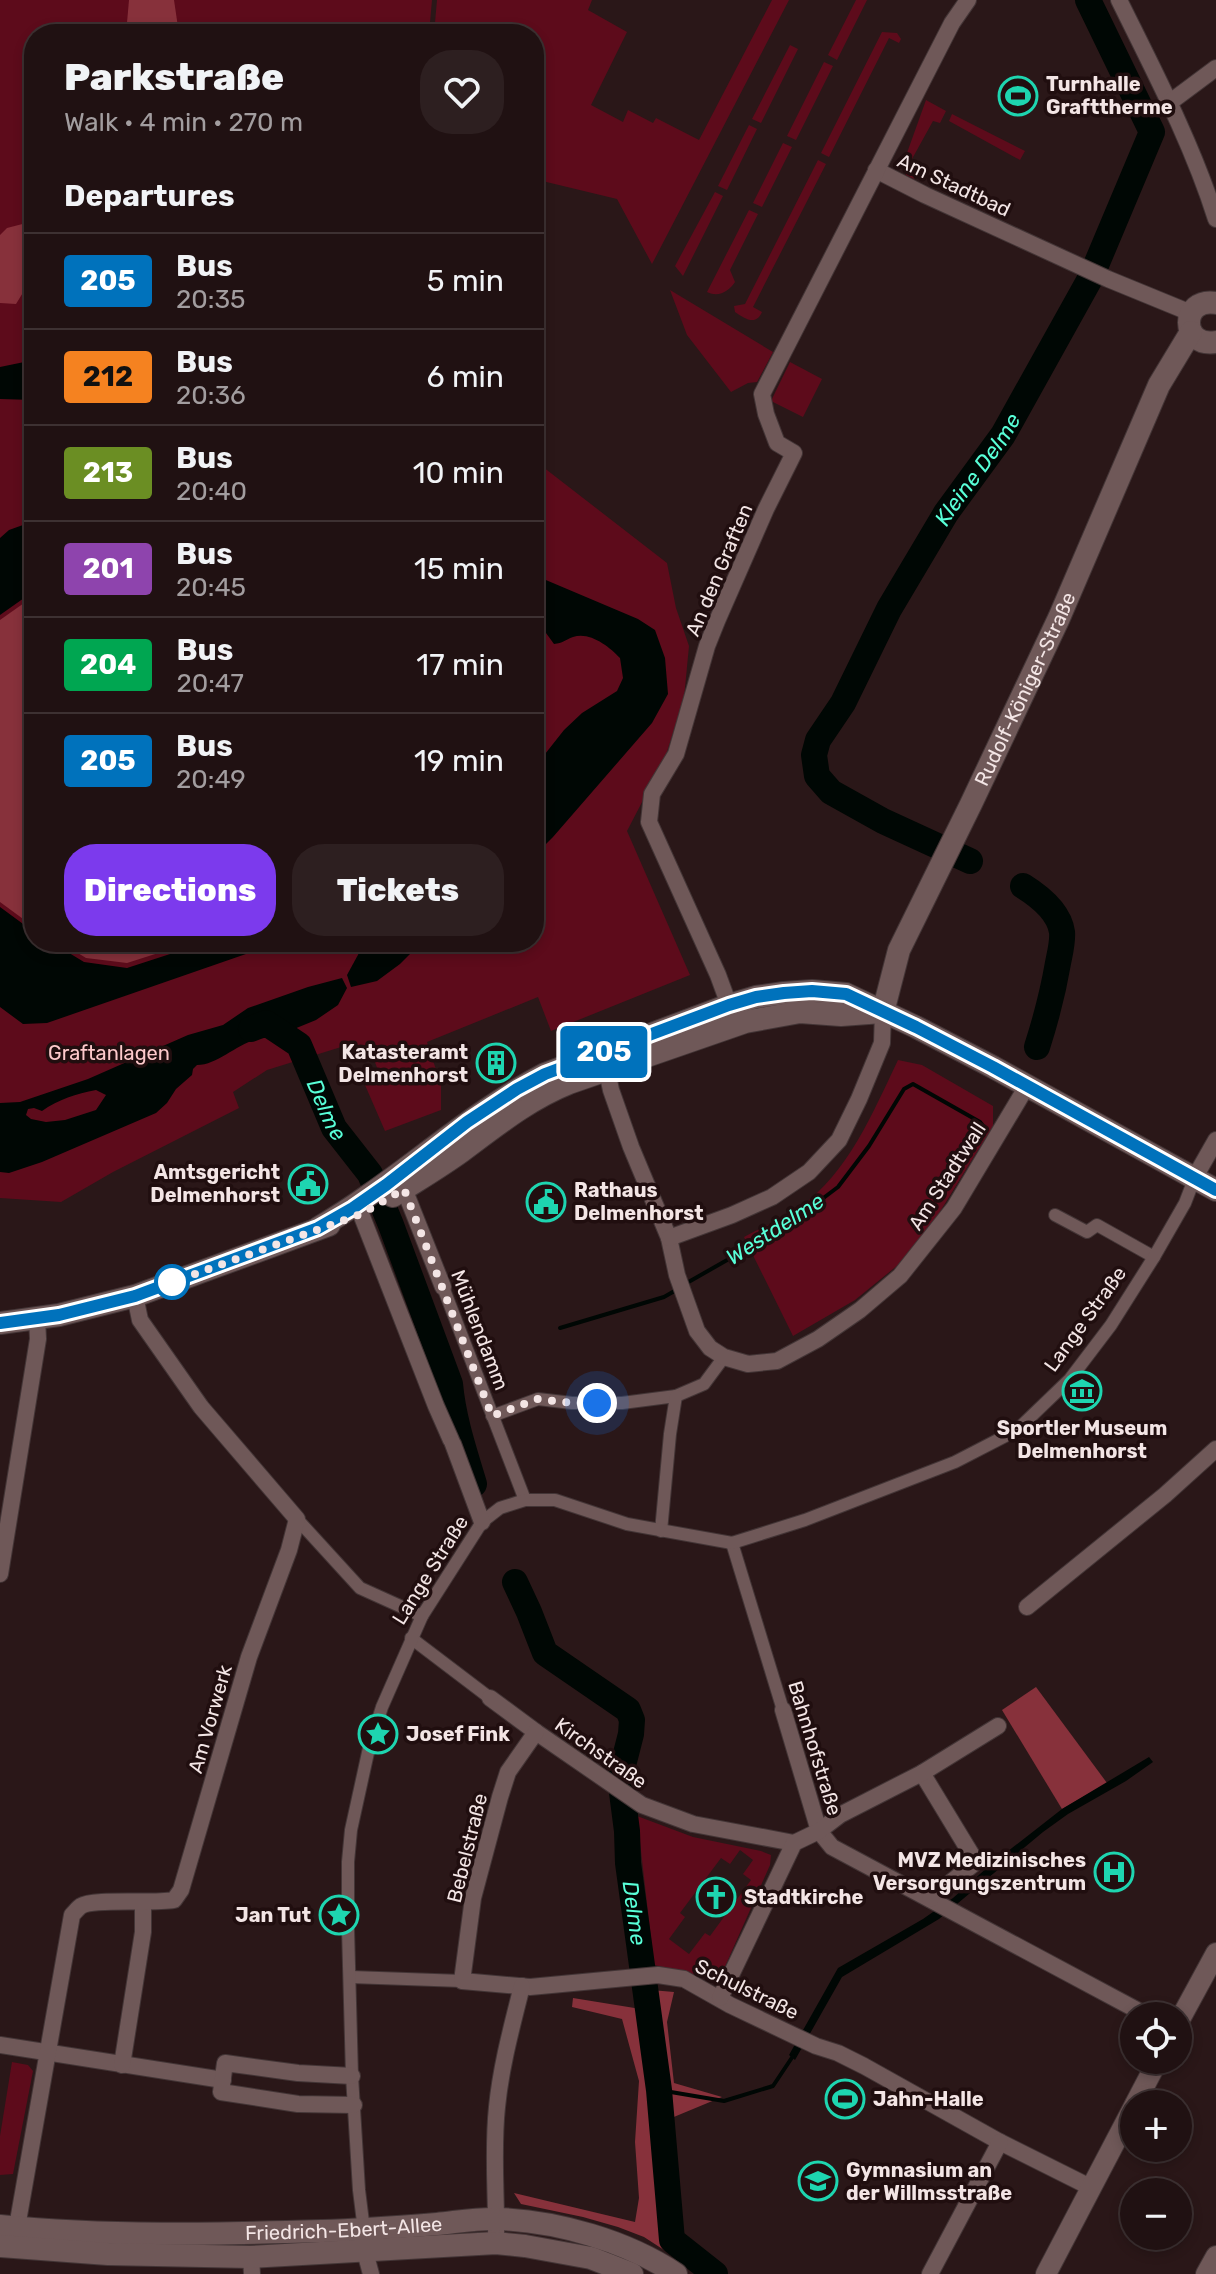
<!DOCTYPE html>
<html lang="en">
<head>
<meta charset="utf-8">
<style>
	body { margin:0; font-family:Rubik,sans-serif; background:#2d1f20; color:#f1f3f6; height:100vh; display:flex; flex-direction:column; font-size:30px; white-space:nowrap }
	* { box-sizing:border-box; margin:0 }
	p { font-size:26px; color:#a29d9f }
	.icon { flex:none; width:44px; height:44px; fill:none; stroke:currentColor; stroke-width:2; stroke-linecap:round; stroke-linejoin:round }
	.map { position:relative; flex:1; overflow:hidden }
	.sheet { position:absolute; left:24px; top:24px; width:520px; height:928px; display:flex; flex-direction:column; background:#201112; border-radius:32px; box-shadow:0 4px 12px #0003,0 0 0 2px #3d3132 }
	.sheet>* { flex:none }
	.badge { padding:0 16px; border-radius:6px; font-size:28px; line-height:52px }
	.fabs { position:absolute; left:1120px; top:2002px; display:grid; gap:16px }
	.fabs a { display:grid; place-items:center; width:72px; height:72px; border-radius:50%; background:#201112; box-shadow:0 4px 12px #0003,0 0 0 2px #3d3132; font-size:40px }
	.you { position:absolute; width:40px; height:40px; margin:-20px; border:6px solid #fff; border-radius:50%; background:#1a73e8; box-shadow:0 0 0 12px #1a73e833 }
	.map>.badge { position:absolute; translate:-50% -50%; box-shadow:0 0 0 4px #fff }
	h2 { padding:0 40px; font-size:30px; line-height:72px }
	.round { display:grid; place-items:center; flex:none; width:84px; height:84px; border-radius:32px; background:#2d1f20 }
	.summary { display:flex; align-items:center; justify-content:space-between; height:136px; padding:0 40px }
	h1 { font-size:38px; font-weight:800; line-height:60px }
	.primary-button { display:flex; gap:16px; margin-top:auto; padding:16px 40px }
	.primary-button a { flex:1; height:92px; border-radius:32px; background:#7c3aed; color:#fff; font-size:32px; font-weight:800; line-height:92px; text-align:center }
	.primary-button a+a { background:#2d1f20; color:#f1f3f6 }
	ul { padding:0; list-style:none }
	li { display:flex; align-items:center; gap:24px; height:96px; padding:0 40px; border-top:2px solid #3d3132 }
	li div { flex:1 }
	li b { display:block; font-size:30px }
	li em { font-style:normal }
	li .badge { min-width:88px; font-weight:700; text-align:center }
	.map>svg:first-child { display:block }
	.green { fill:#5d0b1b; fill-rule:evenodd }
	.forest { fill:#87313b }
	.water { fill:#000704; fill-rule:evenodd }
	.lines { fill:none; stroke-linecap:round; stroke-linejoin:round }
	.stream { stroke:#000704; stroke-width:4 }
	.river { stroke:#000704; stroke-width:26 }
	.pedestrian-casing { stroke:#433536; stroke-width:14 }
	.minor-casing { stroke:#433536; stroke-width:18 }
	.tertiary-casing { stroke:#433536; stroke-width:22 }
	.secondary-casing { stroke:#433536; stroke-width:24 }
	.pedestrian { stroke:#6f5858; stroke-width:12 }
	.minor { stroke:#6f5858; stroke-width:16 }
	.tertiary { stroke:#6f5858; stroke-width:20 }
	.secondary { stroke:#6f5858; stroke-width:22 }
	.line-casing { stroke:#fff; stroke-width:18 }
	.line { stroke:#0072bc; stroke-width:12 }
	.walk { stroke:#f3e5e5; stroke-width:8; stroke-dasharray:0 14.4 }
	.stop-dot { fill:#fff; stroke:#0072bc; stroke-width:4 }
	.labels { text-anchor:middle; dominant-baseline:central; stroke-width:7; stroke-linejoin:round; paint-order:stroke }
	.poi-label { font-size:20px; font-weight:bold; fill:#f3e5e5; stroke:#200e0f; text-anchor:start }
	.street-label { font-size:20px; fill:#f3e5e5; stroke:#200e0f }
	.park-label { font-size:20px; fill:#fdc9cb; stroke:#200e0f }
	.water-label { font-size:22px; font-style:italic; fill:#58ffd8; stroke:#200e0f }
</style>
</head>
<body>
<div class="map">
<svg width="1216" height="2274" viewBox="0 0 1216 2274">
	<rect width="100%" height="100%" fill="#2a1718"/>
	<g class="green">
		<polygon points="0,0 432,0 429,34 34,34 34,942 534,942 534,460 667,563 676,608 689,646 684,698 665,758 627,831 690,975 551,1031 538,997 427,1042 441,1085 441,1110 385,1131 365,1085 381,1078 368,1044 356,1049 354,1043 267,1070 233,1092 239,1108 113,1172 61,1202 0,1198"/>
		<polygon points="437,0 592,0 588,10 627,32 591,105 623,122 628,110 653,123 656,118 699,140 772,0 789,0 652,264 617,199 534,179 534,34 434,34"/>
		<polygon points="856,0 867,0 837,60 828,55"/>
		<polygon points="882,32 897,33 901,39 899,43 889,38 829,157 821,153"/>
		<polygon points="790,45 798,49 761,123 752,119"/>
		<polygon points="824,62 833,66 796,140 787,136"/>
		<polygon points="926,100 946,111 940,123 933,121 907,168 917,174 914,179 906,175 903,164"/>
		<polygon points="952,114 1025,151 1020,160 949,121"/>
		<polygon points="749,125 757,129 727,190 718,186"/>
		<polygon points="783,143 792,147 762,207 753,203"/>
		<path d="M818 160 826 164 753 307 762 312C756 326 745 319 735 312L734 306 745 304Z"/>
		<polygon points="715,192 723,196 683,276 675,266"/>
		<path d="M749 210 758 214 730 270 735 282C729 291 719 298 707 292Z"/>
		<polygon points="670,290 773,352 757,382 748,383 731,392 687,335"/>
		<polygon points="790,362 822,379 803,417 771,401"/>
		<path d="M898 1060 922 1065 993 1106V1126L936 1218 898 1265 855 1300 793 1336 744 1237C762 1227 783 1219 799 1208 849 1172 872 1114 898 1060Z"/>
		<path d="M637 1816 693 1837 761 1851 771 1855 770 1865 719 1980 654 1965ZM740 1850 753 1860 743 1874 751 1880 710 1936 705 1933 689 1954 669 1939 685 1917 680 1913 721 1858 730 1864Z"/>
		<polygon points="12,2062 28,2065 33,2071 13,2174 0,2175 0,2136"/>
	</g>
	<g class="forest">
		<polygon points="129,0 174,0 179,34 126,34"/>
		<polygon points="34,221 34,280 27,286 16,304 0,303 0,235 7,228"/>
		<polygon points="34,596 34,927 0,902 0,620"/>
		<polygon points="60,942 193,942 127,963 86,958"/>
		<polygon points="1036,1687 1107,1783 1062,1809 1002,1710"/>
		<polygon points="651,1990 674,1992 667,2022 674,2083 722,2097 669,2119 669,2151 677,2237 723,2274 701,2274 644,2237 618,2227 583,2217 521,2204 514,2193 635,2222 639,2198 635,2142 639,2081 622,2019 572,2007 573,1998 653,2011"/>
	</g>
	<g class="water">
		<polygon points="34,360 34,400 0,399 0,367"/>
		<polygon points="23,525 34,532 34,591 0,615 0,538 9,530"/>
		<path d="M534 575 638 619 655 630 665 658 668 694 652 723 553 837 534 856V768L564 730 582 713 617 691 623 678 620 658C609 646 589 631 573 637 565 640 563 643 554 644L546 633 534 625Z"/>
		<polygon points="0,907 34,932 34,942 51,942 84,962 127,968 207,942 272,942 263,948 47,1023 23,1024 0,1007"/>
		<polygon points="365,942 422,942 400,964 377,981 351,987 347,975"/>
		<path d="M342 978 347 988 338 1005 316 1020 272 1038C243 1035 222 1065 197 1065L193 1069 192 1075 176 1089 167 1103 156 1113 42 1162 9 1173 0 1172V1103L20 1102 88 1079 188 1035 223 1025 248 1008 308 987ZM96 1090 106 1095 96 1110 65 1120 46 1122 31 1119 26 1115 28 1109 34 1108 42 1111C59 1099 76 1094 96 1090Z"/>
		<polygon points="1149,1757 1153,1762 1126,1781 1068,1814 1043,1832 939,1919 842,1977 795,2060 789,2055 838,1968 923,1919 953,1898 989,1866 1062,1809"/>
	</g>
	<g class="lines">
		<g class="stream">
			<polyline points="685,1284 785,1227 838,1187 869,1146 904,1089 913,1084 980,1122 984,1127"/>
			<polyline points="560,1328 664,1297 678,1289"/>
			<polyline points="659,2090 724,2101 773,2086 793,2056"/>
		</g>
		<g class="river">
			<path id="s1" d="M970 861 883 821 831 792 817 776 814 755 818 740 843 703 889 609 946 513 1003 435 1091 277 1152 132 1088 0"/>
			<path d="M1023 886C1039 896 1059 911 1062 932 1063 941 1060 953 1058 963 1053 992 1046 1019 1037 1047"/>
			<path id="s2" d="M251 1029 266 1023 299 1045 334 1128 370 1174 391 1225 450 1384C453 1418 464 1451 474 1484"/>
			<path id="s3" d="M515 1582 529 1612 545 1653 628 1710 632 1720 631 1734 620 1777 627 1831 628 1863 659 2090 672 2240 715 2274"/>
		</g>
		<defs>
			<g id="pedestrian">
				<polyline points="1055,1215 1087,1232 1097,1225 1154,1257"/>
				<polyline points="443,1287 525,1500"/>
				<polyline points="492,1416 538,1399 572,1403 622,1403 676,1396 704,1384 724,1357"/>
				<polyline points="297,1519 360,1588 422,1616"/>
				<polyline points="661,1531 670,1434 676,1396"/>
				<polyline points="732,1543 783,1710"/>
				<polyline points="411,1638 490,1698"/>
				<polyline points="351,1977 462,1981"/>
				<polyline points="364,2230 359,2190 352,2076 348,1929 348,1862 351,1830 369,1748 382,1707 422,1616 482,1522 500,1508 525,1500 555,1500 627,1524 732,1543 805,1520 955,1462 1017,1430 1070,1379 1111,1325 1154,1257 1185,1203 1195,1177"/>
			</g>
			<g id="minor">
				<path d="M1119 0C1154 71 1192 143 1216 219"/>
				<polyline points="1169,103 1216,68"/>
				<polyline points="876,170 925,195 1108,279 1191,313"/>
				<polyline points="729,1005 718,975 649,822 652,794 676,754 707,646 717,621 766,509 794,453 777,443 766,414 762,394 952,23 968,0"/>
				<polyline points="605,1062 611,1090 631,1147 669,1238 677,1275 697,1331 710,1348 724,1357 748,1364 777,1361 818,1339 860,1310 900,1276 954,1208 1027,1086"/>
				<polyline points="1195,1177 1216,1140"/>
				<polyline points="401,1181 443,1287"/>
				<polyline points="361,1214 436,1406 451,1440"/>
				<polyline points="669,1238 732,1215 772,1197 809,1172 839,1140 859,1099 882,1043 883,1012"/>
				<polyline points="453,1444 482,1522"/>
				<polyline points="0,1574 38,1339 37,1318"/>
				<polyline points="1027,1607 1165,1495 1216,1449"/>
				<polyline points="490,1698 536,1732 642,1805 693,1824 794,1843"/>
				<polyline points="783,1710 819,1831 832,1847 1148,2016"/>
				<polyline points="536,1732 508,1772 500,1797 473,1898 462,1981 530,1987 658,1975 684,1979 730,2005 816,2046 838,2053 864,2066 1000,2142 1090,2187"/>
				<polyline points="922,1773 976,1862 930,1899"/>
				<polyline points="720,1998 794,1843 819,1831 840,1815 922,1773 998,1726"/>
				<polyline points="0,2045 223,2080"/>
				<polyline points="122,2065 143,1932 143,1903"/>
				<polyline points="352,2076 298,2073 225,2063 221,2092 298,2104 354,2105"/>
				<path d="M17 2227 72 1915C75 1912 78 1908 81 1906 93 1898 153 1904 174 1900L181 1890 249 1657 289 1550 297 1519 201 1407 140 1320 135 1296"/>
				<polyline points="365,2240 365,2252 371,2274"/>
				<path d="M496 2243C497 2198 492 2153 497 2107 501 2066 512 2026 522 1986"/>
				<polyline points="251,2257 252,2274"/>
				<polyline points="930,2274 1000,2142"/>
			</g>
			<g id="tertiary">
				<polyline points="1178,2023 1216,1953"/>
				<polyline points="1135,2104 1158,2060"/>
				<polyline points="1046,2274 1134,2106"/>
				<polyline points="1206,2274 1216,2256"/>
			</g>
			<g id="secondary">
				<path d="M1216 303C1180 297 1180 348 1216 342"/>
				<path id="s4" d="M883 1012 899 950 971 804 1059 618 1159 385 1191 332"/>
				<path d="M393 1196C416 1181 440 1167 462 1151 497 1125 529 1099 569 1083L745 1022 800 1012 841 1015 882 1012"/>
				<path d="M318 1228C397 1182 463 1117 545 1074L729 1005 756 997 784 993 812 991 846 994 916 1027 993 1067 1216 1190"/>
				<polyline points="0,1323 59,1315 135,1296 329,1225"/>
				<path id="s5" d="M0 2226C107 2237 215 2234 322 2231 361 2230 399 2227 437 2224 457 2222 478 2218 498 2219 557 2221 627 2241 676 2274"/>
				<polyline points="0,2246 108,2254 251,2257 496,2243 525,2246 591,2258 632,2274"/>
			</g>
		</defs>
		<use href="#pedestrian" class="pedestrian-casing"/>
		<use href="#minor" class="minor-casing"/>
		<use href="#tertiary" class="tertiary-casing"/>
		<use href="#secondary" class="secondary-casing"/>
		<use href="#pedestrian" class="pedestrian"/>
		<use href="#minor" class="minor"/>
		<use href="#tertiary" class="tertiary"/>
		<use href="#secondary" class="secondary"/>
	</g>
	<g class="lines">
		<defs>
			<polyline id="line" points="0,1323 59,1315 135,1296 318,1228 353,1208 386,1185 467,1122 517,1089 545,1074 729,1005 756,997 784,993 812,991 846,994 916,1027 993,1067 1216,1190"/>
		</defs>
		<use href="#line" class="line-casing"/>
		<use href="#line" class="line"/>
		<polyline class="walk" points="172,1282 170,1283 361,1214 404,1189 492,1416 538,1399 572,1403 597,1403"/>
	</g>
	<defs>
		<symbol id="stadium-ring" viewBox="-11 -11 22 22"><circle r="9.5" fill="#200e0f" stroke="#1ed5b0" stroke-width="1.5"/><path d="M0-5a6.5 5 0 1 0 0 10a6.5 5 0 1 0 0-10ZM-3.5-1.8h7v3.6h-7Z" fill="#1ed5b0"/></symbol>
		<symbol id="building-ring" viewBox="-11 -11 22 22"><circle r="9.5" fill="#200e0f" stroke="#1ed5b0" stroke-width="1.5"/><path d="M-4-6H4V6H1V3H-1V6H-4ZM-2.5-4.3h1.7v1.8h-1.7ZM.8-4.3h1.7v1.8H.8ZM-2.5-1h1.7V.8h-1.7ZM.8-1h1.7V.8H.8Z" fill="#1ed5b0"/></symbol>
		<symbol id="civic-ring" viewBox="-11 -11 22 22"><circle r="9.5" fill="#200e0f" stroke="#1ed5b0" stroke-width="1.5"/><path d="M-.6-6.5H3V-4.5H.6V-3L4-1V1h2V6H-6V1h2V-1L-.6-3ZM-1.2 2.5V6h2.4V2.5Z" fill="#1ed5b0"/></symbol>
		<symbol id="museum-ring" viewBox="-11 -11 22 22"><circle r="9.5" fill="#200e0f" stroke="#1ed5b0" stroke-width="1.5"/><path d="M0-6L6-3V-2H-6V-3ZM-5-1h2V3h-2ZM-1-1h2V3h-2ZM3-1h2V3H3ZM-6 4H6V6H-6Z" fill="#1ed5b0"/></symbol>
		<symbol id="sight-ring" viewBox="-11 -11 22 22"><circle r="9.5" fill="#200e0f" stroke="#1ed5b0" stroke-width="1.5"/><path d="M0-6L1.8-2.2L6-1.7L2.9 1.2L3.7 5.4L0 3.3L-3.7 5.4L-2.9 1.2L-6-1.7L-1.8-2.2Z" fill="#1ed5b0"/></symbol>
		<symbol id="hospital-ring" viewBox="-11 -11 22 22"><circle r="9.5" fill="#200e0f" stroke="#1ed5b0" stroke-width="1.5"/><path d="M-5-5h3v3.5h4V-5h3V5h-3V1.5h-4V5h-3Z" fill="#1ed5b0"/></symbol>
		<symbol id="church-ring" viewBox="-11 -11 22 22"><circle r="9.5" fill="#200e0f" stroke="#1ed5b0" stroke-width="1.5"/><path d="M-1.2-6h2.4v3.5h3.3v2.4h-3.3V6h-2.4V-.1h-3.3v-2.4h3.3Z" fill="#1ed5b0"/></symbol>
		<symbol id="school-ring" viewBox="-11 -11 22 22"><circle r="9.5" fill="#200e0f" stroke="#1ed5b0" stroke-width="1.5"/><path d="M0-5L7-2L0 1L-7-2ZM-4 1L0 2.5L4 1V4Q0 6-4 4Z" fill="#1ed5b0"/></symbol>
	</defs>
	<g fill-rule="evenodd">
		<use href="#stadium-ring" x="996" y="74" width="44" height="44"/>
		<use href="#building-ring" x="474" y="1041" width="44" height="44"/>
		<use href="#civic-ring" x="286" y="1162" width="44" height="44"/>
		<use href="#civic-ring" x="524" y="1180" width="44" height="44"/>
		<use href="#museum-ring" x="1060" y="1369" width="44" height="44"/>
		<use href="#sight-ring" x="356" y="1712" width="44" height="44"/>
		<use href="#hospital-ring" x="1092" y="1850" width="44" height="44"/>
		<use href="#church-ring" x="694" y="1875" width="44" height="44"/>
		<use href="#sight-ring" x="317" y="1893" width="44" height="44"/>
		<use href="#stadium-ring" x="823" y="2077" width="44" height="44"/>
		<use href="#school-ring" x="796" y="2159" width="44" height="44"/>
	</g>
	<circle class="stop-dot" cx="172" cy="1282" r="16"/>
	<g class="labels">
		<g class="poi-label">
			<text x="1046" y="84">Turnhalle<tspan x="1046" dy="23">Grafttherme</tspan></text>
			<text x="468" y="1052" text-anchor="end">Katasteramt<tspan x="468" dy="23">Delmenhorst</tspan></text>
			<text x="280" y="1172" text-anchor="end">Amtsgericht<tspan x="280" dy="23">Delmenhorst</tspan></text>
			<text x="574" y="1190">Rathaus<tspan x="574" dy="23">Delmenhorst</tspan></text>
			<text x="1082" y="1428" text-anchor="middle">Sportler Museum<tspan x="1082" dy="23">Delmenhorst</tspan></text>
			<text x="406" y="1734">Josef Fink</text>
			<text x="1086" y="1860" text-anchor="end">MVZ Medizinisches<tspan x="1086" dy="23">Versorgungszentrum</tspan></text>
			<text x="744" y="1897">Stadtkirche</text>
			<text x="311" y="1915" text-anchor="end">Jan Tut</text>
			<text x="873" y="2099">Jahn-Halle</text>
			<text x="846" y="2170">Gymnasium an<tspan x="846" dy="23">der Willmsstraße</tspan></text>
		</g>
		<g class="street-label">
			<text transform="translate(954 185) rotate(25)">Am Stadtbad</text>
			<text transform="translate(719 570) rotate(-67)">An den Graften</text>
			<text stroke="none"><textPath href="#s4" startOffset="354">Rudolf-Königer-Straße</textPath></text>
			<text transform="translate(947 1176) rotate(-57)">Am Stadtwall</text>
			<text transform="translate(1085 1319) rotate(-54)">Lange Straße</text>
			<text transform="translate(480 1330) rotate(69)">Mühlendamm</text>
			<text transform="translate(430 1570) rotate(-58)">Lange Straße</text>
			<text transform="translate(210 1719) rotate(-74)">Am Vorwerk</text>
			<text transform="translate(815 1748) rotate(73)">Bahnhofstraße</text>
			<text transform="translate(601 1753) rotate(35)">Kirchstraße</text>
			<text transform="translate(467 1848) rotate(-76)">Bebelstraße</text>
			<text transform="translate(747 1989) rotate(26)">Schulstraße</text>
			<text stroke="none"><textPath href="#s5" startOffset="344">Friedrich-Ebert-Allee</textPath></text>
		</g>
		<g class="park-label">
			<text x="109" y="1053">Graftanlagen</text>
		</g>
		<g class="water-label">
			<text stroke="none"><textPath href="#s1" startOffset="528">Kleine Delme</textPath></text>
			<text stroke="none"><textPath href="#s2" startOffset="126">Delme</textPath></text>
			<text transform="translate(775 1229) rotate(-33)">Westdelme</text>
			<text stroke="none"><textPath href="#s3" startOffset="384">Delme</textPath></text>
		</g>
	</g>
</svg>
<div class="fabs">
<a><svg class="icon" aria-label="locate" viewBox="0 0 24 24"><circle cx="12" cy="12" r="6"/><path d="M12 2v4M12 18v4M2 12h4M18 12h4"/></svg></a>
<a>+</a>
<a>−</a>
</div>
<div class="you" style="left:597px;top:1403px"></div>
<b class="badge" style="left:604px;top:1052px;background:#0072bc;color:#fff">205</b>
<section class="sheet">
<div class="summary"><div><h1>Parkstraße</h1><p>Walk · 4 min · 270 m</p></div><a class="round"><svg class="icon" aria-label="heart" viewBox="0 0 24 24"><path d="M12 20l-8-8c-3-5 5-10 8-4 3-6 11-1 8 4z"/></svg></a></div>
<h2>Departures</h2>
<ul>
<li><span class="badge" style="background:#0072bc;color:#fff">205</span><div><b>Bus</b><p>20:35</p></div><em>5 min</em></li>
<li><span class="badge" style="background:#f58220;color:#111">212</span><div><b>Bus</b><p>20:36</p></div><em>6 min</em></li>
<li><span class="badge" style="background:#6b8e23;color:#fff">213</span><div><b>Bus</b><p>20:40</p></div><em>10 min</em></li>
<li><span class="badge" style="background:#8e44ad;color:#fff">201</span><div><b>Bus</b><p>20:45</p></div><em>15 min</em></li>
<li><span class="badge" style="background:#00a651;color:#fff">204</span><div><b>Bus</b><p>20:47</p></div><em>17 min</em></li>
<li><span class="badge" style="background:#0072bc;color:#fff">205</span><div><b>Bus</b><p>20:49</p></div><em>19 min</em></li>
</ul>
<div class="primary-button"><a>Directions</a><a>Tickets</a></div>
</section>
</div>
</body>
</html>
